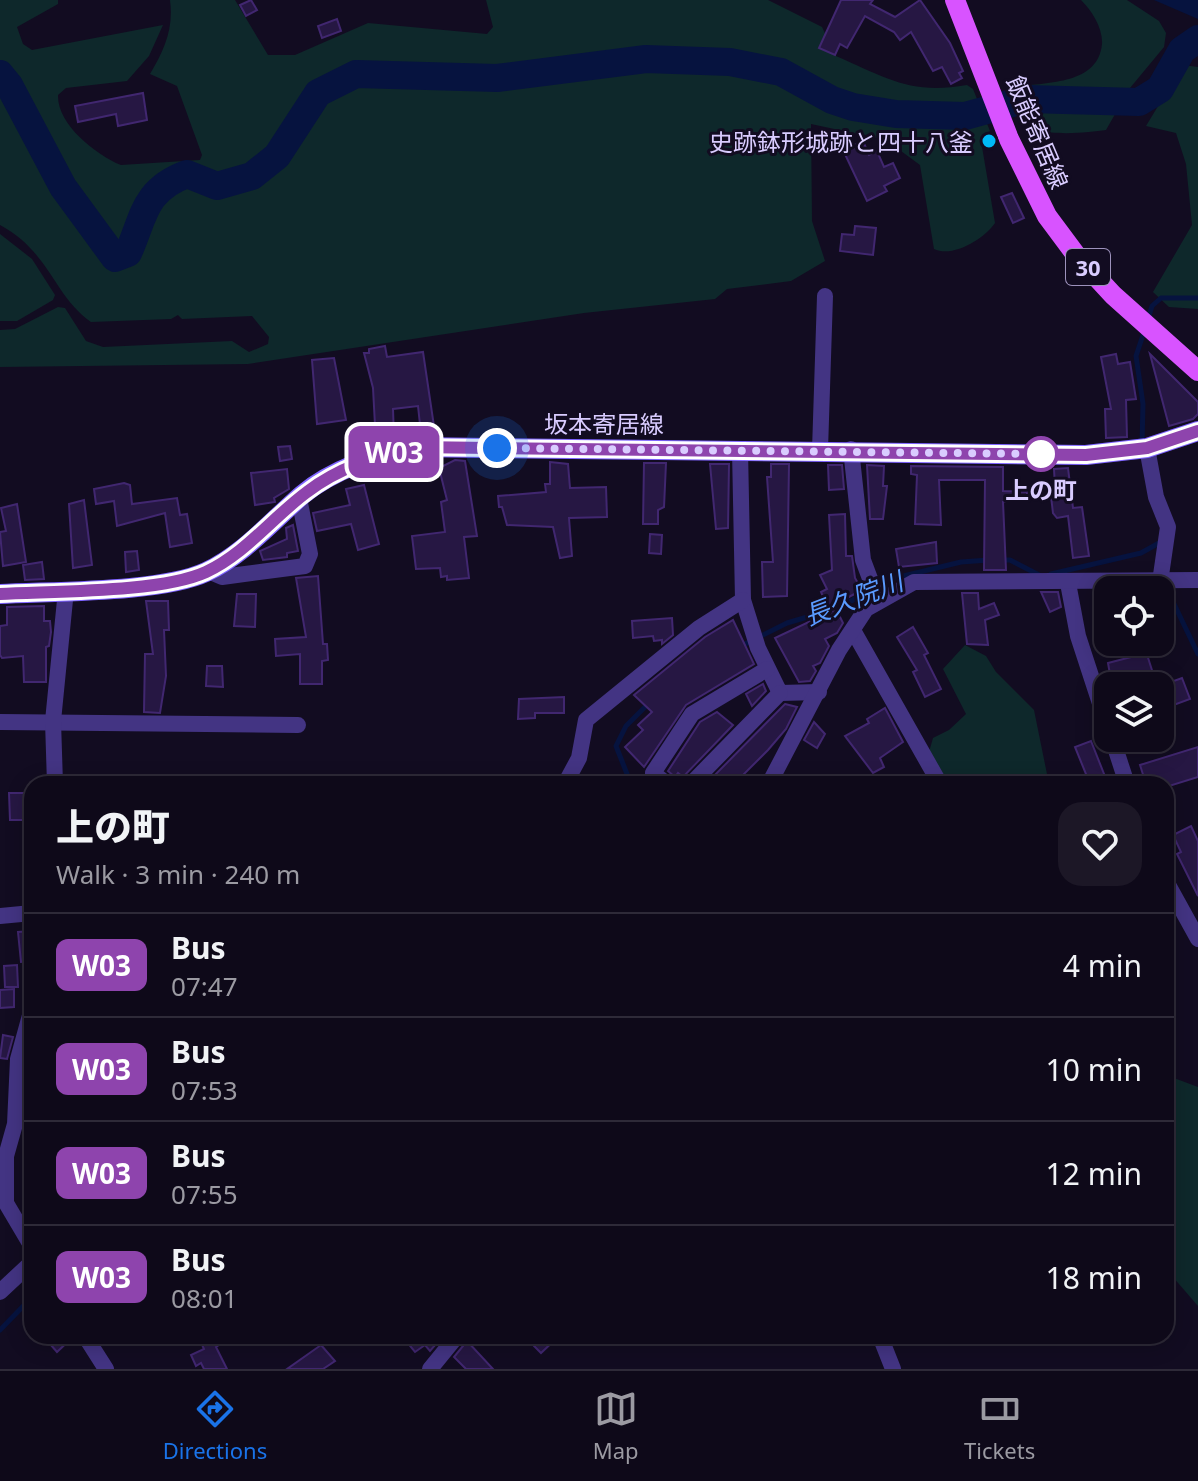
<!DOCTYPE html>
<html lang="en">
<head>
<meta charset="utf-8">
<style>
	body { margin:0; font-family:"Noto Sans","Noto Sans JP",sans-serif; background:#1c1726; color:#f1f3f6; height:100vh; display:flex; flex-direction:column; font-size:30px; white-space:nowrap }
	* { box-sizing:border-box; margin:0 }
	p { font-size:26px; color:#9b9aa2 }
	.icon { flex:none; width:44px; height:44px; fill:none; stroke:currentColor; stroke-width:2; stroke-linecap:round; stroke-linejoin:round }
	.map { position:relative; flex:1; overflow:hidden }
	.details { position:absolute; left:24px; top:776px; width:1150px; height:568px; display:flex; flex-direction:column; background:#0e0919; border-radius:24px; box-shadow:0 4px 20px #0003,0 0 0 2px #2e2a38 }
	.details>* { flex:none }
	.badge { padding:0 16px; border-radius:12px; font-size:28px; line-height:52px }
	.fabs { position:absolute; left:1094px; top:576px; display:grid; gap:16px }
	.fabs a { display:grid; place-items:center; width:80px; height:80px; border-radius:16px; background:#0e0919; box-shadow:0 4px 20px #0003,0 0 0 2px #2e2a38; font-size:40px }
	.you { position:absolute; width:40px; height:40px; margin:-20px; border:6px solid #fff; border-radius:50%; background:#1a73e8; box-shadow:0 0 0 12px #1a73e833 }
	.map>.badge { position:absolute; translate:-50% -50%; box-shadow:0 0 0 4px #fff }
	.round { display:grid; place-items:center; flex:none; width:84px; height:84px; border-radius:24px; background:#1c1726 }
	.summary { display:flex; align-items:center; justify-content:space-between; height:136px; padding:0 32px }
	h1 { font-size:38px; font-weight:800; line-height:60px }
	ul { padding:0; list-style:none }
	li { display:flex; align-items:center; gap:24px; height:104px; padding:0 32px; border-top:2px solid #2e2a38 }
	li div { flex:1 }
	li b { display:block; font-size:30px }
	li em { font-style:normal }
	li .badge { min-width:88px; font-weight:700; text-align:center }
	.tab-bar { display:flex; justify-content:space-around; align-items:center; height:112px; border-top:2px solid #2e2a38; background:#0e0919; font-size:22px; color:#9b9aa2 }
	.tab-bar a { display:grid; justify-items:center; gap:4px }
	.tab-bar .current { color:#1a73e8 }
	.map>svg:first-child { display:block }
	.green { fill:#0e282b }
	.water { fill:#06133f }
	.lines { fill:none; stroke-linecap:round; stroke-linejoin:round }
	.stream { stroke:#06133f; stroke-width:5 }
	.river { stroke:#06133f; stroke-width:28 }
	.building { fill:#261743; stroke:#412770; stroke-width:2 }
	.street { stroke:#433483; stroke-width:16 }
	.secondary { stroke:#7e63ff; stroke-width:20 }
	.primary { stroke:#d853ff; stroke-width:20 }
	.line-casing { stroke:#fff; stroke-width:18 }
	.line { stroke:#8e44ad; stroke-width:12 }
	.walk { stroke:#d9ccff; stroke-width:8; stroke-dasharray:0 14.4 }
	.poi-dot { fill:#00b9f7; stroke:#120c21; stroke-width:3 }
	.stop-dot { fill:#fff; stroke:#8e44ad; stroke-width:4 }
	.labels { text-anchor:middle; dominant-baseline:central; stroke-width:6; stroke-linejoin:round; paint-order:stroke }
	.shield { fill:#120c21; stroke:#9d92bc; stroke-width:2 }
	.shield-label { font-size:22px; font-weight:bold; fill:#d9ccff }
	.street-label { font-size:24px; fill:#d9ccff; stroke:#120c21 }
	.poi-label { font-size:24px; fill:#d9ccff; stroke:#120c21; text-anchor:end }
	.stop-label { font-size:24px; font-weight:bold; fill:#d9ccff; stroke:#120c21 }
	.water-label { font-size:26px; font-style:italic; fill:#5a9aff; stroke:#120c21 }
</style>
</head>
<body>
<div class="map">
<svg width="1198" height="1369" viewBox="0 0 1198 1369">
	<rect width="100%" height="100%" fill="#120c21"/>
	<g class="green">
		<path d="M0 0H58V4L17 27 23 44 32 50 163 25 149 56 127 81 66 88 58 95C57 124 95 154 121 165L200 160 202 155 177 86 150 74C164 50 174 29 170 0H235L268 55H295L368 23 487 34 493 27 486 0H768L822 27 836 56C887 78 910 95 967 85L973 89 990 131 981 141 995 223C984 239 953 258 934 249L920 165 886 140 811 124 812 221 825 261 791 281 727 289 715 299 584 313 248 364 0 367V330L15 329 58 307 65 308 86 341 103 347 232 341 249 352 268 344 269 337 252 316 182 319 178 315 171 319 91 322C53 295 50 252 0 225Z"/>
		<path d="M1081 0H1127L1159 21 1166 33 1164 47 1130 88 1106 130C1084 133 1032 139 1018 118 1013 112 1011 102 1008 94L1014 87C1047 82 1098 85 1102 44 1103 28 1092 11 1081 0Z"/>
		<polygon points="1183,65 1198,67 1198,309 1169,307 1153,292 1192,225 1186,164 1176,133 1146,126"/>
		<polygon points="0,234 32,259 55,295 53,300 17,321 0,321"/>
		<polygon points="965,645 986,656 996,672 1034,710 1048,779 1045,784 984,784 979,775 949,784 929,752 933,738 949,730 966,714 943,669"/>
		<polygon points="1166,1075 1198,1087 1198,1306 1166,1269"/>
	</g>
	<polygon class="water" points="1154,0 1198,0 1198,19"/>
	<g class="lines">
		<g class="stream">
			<polyline points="1148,319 1152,306 1161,298 1198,298"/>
			<polyline points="1142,445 1143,404 1136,356 1145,329"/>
			<polyline points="999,560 1010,560 1041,576"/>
			<polyline points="1051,574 1141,553 1159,543"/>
			<polyline points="1164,583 1198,654"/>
			<polyline points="741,646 787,623 841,607 887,580 961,562 989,560"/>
			<polyline points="631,784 616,746 626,726 648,704"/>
			<polyline points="0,1330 32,1297"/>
		</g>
		<path class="river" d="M0 74 9 85 63 187 115 258 128 253C144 218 143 190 187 174L217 186 252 176 277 156 318 93 356 74 497 78 646 59 730 62 781 72 832 100 853 107 896 114 965 116 1027 99 1139 102 1160 89 1182 50 1198 39"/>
	</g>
	<g class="building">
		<polygon points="251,0 257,10 246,16 240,5"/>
		<polygon points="841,0 873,0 870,4 895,17 920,0 950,43 963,71 959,73 962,78 951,84 942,67 933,71 911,32 900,40 894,32 865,16 847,48 840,44 835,55 819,48"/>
		<polygon points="337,19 341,31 322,38 318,26"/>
		<polygon points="143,93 147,120 118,126 116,114 78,122 75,106"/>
		<polygon points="832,133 835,146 817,149 815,135"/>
		<polygon points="863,141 869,155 877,151 884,167 893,163 900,178 884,186 887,191 867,201 843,150"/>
		<polygon points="1012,193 1024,218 1013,223 1001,197"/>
		<polygon points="855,226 876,228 873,255 840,251 842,234 854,235"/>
		<polygon points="385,346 387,357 423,352 435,433 421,434 418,406 393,409 394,438 376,444 373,388 364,353 369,353 369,349"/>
		<polygon points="1116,354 1118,364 1130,362 1136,399 1126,400 1127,437 1106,438 1105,409 1111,409 1101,357"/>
		<polygon points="1150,354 1198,402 1198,414 1193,419 1169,426"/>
		<polygon points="334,358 346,420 317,424 312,360"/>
		<polygon points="290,446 292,459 280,461 278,447"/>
		<polygon points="455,460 465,461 477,536 464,537 469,578 447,580 447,576 441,577 440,568 416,569 412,536 445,532 441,502 447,500 439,468"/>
		<polygon points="550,462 568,464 570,488 606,487 607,517 569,518 572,556 560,558 553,527 507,525 502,507 499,507 498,496 546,492 545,484 550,484"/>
		<polygon points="644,463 666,463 664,507 658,510 658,524 643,524"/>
		<polygon points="710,464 729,464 728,528 716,529"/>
		<polygon points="771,464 789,464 787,596 763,597 762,562 773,562 767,477 771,477"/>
		<polygon points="828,465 842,465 844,489 829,490"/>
		<polygon points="867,465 884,466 883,486 887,486 883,519 870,519"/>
		<polygon points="911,466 1003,467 1003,491 1027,492 1027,502 1003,502 1006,570 984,570 985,480 939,480 941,525 915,524 917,475 911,474"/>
		<polygon points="1068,468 1073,508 1082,507 1089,556 1073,558 1068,516 1057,518 1053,513 1050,488 1055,487 1054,469"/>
		<polygon points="287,469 289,489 274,498 275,502 255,505 251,473"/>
		<polygon points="124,483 130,485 132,504 177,498 180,515 187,514 192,543 170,547 165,513 117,526 114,501 96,504 94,489"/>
		<polygon points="364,485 379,544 358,550 351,524 317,531 313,513 350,505 346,489"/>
		<polygon points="84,500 92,565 73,568 69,504"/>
		<polygon points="17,504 26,562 3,566 0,532 6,531 1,508"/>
		<polygon points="845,514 846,556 852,556 855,578 862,590 828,608 821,592 827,589 820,575 832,570 829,515"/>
		<polygon points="293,525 298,551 287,553 287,557 263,560 260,551 287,539 286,528"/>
		<polygon points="650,534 662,535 661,554 649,553"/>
		<polygon points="936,542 937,563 899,567 896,549"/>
		<polygon points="137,551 139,570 126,572 125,552"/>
		<polygon points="42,562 44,579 25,580 23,565"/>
		<polygon points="318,576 323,644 327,644 328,660 322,661 322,684 300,684 300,654 276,656 275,639 306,637 296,578"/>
		<polygon points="1041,592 1058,592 1061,607 1050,612"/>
		<polygon points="962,593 978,593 979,609 994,603 999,615 985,620 988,645 967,644"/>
		<polygon points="237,594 256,594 255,627 234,626"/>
		<polygon points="146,601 168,601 169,630 164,630 166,676 160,713 144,712 145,654 153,654"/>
		<polygon points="44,606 44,621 50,621 51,632 49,646 46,647 46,682 24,682 23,656 2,658 0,655 0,626 7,625 7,607"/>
		<polygon points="836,609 843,623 837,633 825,639 829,646 820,663 813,666 816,671 810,681 799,682 775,638"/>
		<polygon points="672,618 673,635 662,644 662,640 654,641 653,636 633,638 632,621"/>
		<polygon points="733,620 754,664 686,705 644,767 625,747 643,730 638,725 652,712 634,695 705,637"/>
		<polygon points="913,627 928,653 924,655 941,689 925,697 913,672 917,670 897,637"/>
		<polygon points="1124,642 1143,642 1157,686 1112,686 1108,663 1131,657"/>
		<polygon points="207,666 222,666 223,687 206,686"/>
		<polygon points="1182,678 1190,699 1160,710 1160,686"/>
		<polygon points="763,684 766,691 752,706 746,694"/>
		<polygon points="564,697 564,713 535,713 535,718 518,719 519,699"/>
		<polygon points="785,704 797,707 786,729 768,750 734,784 706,784"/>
		<polygon points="885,708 903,742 880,758 884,767 873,773 845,736 869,723 867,719"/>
		<polygon points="717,712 733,725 683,777 678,773 675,777 668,771 700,722"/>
		<polygon points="814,722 825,734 817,748 804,740"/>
		<polygon points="1091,741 1108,784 1090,784 1075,747"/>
		<polygon points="1198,747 1198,777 1166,787 1166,784 1146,784 1140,765"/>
		<polygon points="9,793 28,793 28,820 10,820"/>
		<polygon points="1191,826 1198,841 1198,896 1177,854 1181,852 1173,835"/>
		<polygon points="32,931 32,961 21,962 18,932"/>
		<polygon points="17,965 18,987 5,987 4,966"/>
		<polygon points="14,989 14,1007 0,1008 0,990"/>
		<polygon points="3,1035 13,1037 7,1059 0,1058"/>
		<polygon points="43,1336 74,1336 57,1352"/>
		<polygon points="198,1336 232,1336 216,1347 227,1369 204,1369 201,1363 196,1366 191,1355 204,1349"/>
		<polygon points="402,1336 443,1336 430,1351 425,1345 415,1352"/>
		<polygon points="539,1336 559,1336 541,1353 532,1344"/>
		<polygon points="467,1341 493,1369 466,1369 454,1357"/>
		<polygon points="321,1345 335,1361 323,1369 287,1369"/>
	</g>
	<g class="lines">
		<g class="street">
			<polyline points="1147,448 1156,497 1168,527 1160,582"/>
			<polyline points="851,449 863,560 878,600"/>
			<polyline points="740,450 743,600 758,648 780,693 819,692"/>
			<polyline points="820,450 825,296"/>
			<polyline points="208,571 222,577 305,566 310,554 299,498"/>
			<polyline points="1068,583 1078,636 1108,728"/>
			<polyline points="854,632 940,784"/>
			<polyline points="0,722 298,725"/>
			<polyline points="1112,738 1127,784"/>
			<polyline points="55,784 53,721 66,590"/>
			<polyline points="565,784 579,758 586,720 699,628 743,600"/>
			<polyline points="667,784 653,773 692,714 767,669"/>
			<polyline points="691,784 780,693"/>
			<polyline points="769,784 839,650 866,609 914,582 1198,580"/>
			<polyline points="1166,881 1198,939"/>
			<polyline points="0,916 32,913"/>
			<polyline points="32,1008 18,1059 15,1124 6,1156 6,1203 32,1247"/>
			<polyline points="0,1292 32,1262"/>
			<polyline points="85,1336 106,1369"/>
			<polyline points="880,1336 893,1369"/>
			<polyline points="430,1369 457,1336"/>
		</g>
		<path class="secondary" d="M0 594C53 591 161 593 206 572 243 555 272 521 302 495 333 469 375 456 413 447L1086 455 1147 448 1198 431"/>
		<polyline class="primary" points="955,0 1009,139 1047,216 1076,255 1113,295 1198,371"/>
	</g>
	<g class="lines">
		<defs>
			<path id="line" d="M0 594C53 591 160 593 206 572 245 554 273 517 307 492 338 468 376 456 413 447L1086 455 1147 448 1198 431"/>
		</defs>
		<use href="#line" class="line-casing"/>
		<use href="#line" class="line"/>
		<polyline class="walk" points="497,448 1041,454"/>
	</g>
	<circle class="poi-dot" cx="989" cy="141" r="8"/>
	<circle class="stop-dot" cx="1041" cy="454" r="16"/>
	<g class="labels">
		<rect class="shield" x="1066" y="249" width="44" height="36" rx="6"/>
		<g class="shield-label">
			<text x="1088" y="267">30</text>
		</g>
		<g class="street-label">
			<text transform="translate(1038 132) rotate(67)">飯能寄居線</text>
			<text x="604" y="423">坂本寄居線</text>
		</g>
		<g class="poi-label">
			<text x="973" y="141">史跡鉢形城跡と四十八釜</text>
		</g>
		<g class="stop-label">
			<text x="1041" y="489">上の町</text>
		</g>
		<g class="water-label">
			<text transform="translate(853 598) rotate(-21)">長久院川</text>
		</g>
	</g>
</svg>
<div class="fabs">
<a><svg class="icon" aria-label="locate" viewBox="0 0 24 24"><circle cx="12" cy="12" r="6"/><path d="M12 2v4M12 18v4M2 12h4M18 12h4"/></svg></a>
<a><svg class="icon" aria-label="layers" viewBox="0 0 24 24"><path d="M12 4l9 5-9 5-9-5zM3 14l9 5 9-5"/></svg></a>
</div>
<div class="you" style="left:497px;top:448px"></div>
<b class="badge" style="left:394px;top:452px;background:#8e44ad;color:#fff">W03</b>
<section class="details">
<div class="summary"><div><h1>上の町</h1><p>Walk · 3 min · 240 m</p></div><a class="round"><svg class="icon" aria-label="heart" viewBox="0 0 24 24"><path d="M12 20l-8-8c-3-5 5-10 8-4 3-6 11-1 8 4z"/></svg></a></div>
<ul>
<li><span class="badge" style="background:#8e44ad;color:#fff">W03</span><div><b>Bus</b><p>07:47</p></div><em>4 min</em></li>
<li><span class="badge" style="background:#8e44ad;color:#fff">W03</span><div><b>Bus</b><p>07:53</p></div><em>10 min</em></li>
<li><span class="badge" style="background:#8e44ad;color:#fff">W03</span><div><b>Bus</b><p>07:55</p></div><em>12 min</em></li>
<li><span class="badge" style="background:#8e44ad;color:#fff">W03</span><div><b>Bus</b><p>08:01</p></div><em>18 min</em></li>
</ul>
</section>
</div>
<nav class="tab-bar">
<a class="current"><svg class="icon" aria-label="directions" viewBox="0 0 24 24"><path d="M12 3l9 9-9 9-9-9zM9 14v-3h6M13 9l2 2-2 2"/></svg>Directions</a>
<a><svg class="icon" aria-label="map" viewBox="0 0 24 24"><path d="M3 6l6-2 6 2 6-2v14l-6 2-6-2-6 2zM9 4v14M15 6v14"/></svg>Map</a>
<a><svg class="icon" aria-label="tickets" viewBox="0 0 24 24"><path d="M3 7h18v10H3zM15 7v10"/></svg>Tickets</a>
</nav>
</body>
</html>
